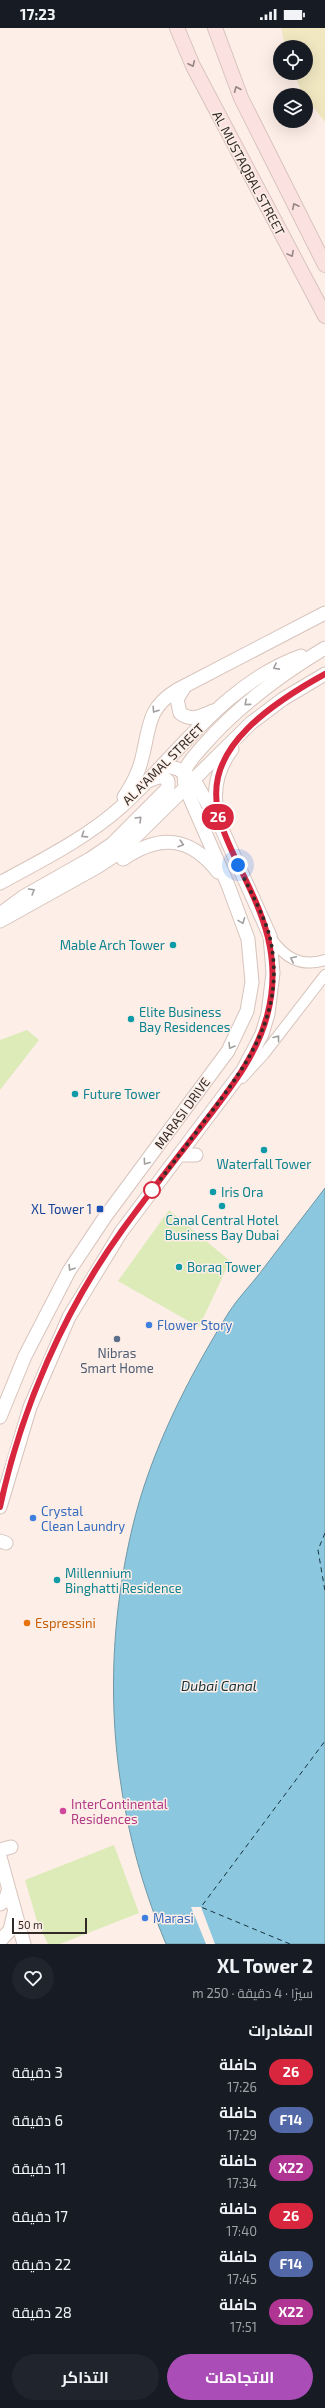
<!DOCTYPE html>
<html lang="ar">
<head>
<meta charset="utf-8">
<style>
	body { margin:0; font-family:"Exo 2",Cairo,sans-serif; background:#20242c; color:#f1f3f6; direction:rtl; height:100vh; display:flex; flex-direction:column; font-size:15px; white-space:nowrap }
	* { box-sizing:border-box; margin:0 }
	p { font-size:13px; color:#9ea1a6 }
	.icon { flex:none; width:22px; height:22px; fill:none; stroke:currentColor; stroke-width:2; stroke-linecap:round; stroke-linejoin:round }
	.map { position:relative; height:1916px; overflow:hidden; direction:ltr }
	.side { display:flex; flex-direction:column; background:#171b24; flex:1 }
	.side>* { flex:none }
	.badge { padding:0 8px; border-radius:13px; font-size:14px; line-height:26px }
	.controls { position:absolute; left:273px; top:12px; display:grid; gap:8px }
	.controls a { display:grid; place-items:center; width:40px; height:40px; border-radius:50%; background:#171b24; box-shadow:0 4px 16px #0002; font-size:20px }
	.scale { position:absolute; left:12px; bottom:10px; width:75px; box-sizing:border-box; padding-left:4px; border:2px solid #312a27; border-top:0; font-size:11px; line-height:14px; white-space:nowrap; color:#312a27; -webkit-text-stroke:3px #fdeee7; paint-order:stroke }
	.you { position:absolute; width:20px; height:20px; margin:-10px; border:3px solid #fff; border-radius:50%; background:#1a73e8; box-shadow:0 0 0 6px #1a73e833 }
	.map>.badge { position:absolute; translate:-50% -50%; box-shadow:0 0 0 2px #fff }
	h2 { padding:0 12px; font-size:15px; line-height:36px }
	.round { display:grid; place-items:center; flex:none; width:42px; height:42px; border-radius:21px; background:#20242c }
	.head { display:flex; align-items:center; justify-content:space-between; height:68px; padding:0 12px }
	h1 { font-size:19px; font-weight:700; line-height:30px }
	.button { display:flex; gap:8px; margin-top:auto; padding:8px 12px }
	.button a { flex:1; height:46px; border-radius:24px; background:#aa4db7; color:#fff; font-size:16px; font-weight:700; line-height:46px; text-align:center }
	.button a+a { background:#20242c; color:#f1f3f6 }
	ul { padding:0; list-style:none }
	li { display:flex; align-items:center; gap:12px; height:48px; padding:0 12px }
	li div { flex:1 }
	li b { display:block; font-size:15px }
	li em { font-style:normal }
	li .badge { min-width:44px; font-weight:700; text-align:center }
	.status { display:flex; justify-content:space-between; align-items:center; height:28px; padding:0 20px; background:#171b24; direction:ltr }
	.status svg { height:11px; fill:currentColor }
	.map>svg:first-child { display:block }
	.green { fill:#dcebb7 }
	.sand { fill:#f1e8c2 }
	.water { fill:#8bc7de; stroke:#7098a7 }
	.pier { fill:#fdeee7 }
	.lines { fill:none; stroke-linecap:round; stroke-linejoin:round }
	.ferry { stroke:#16333e; stroke-width:1; stroke-dasharray:5 4; stroke-linecap:butt }
	.minor-casing { stroke:#d7c4bd; stroke-width:12 }
	.tertiary-casing { stroke:#d7c4bd; stroke-width:15 }
	.secondary-casing { stroke:#d7c4bd; stroke-width:16 }
	.minor { stroke:#fff; stroke-width:10 }
	.tertiary { stroke:#fff; stroke-width:13 }
	.secondary { stroke:#fbe2e1; stroke-width:14 }
	.oneway { stroke:#968684 }
	.oneway2 { stroke:#a29f9e }
	.line-casing { stroke:#fff; stroke-width:9 }
	.line { stroke:#d7263d; stroke-width:6 }
	.walk { stroke:#312a27; stroke-width:4; stroke-dasharray:0 7.2 }
	.culture-dot { fill:#0f9aa8; stroke:#fdeee7; stroke-width:1.5 }
	.stop-dot { fill:#fff; stroke:#d7263d; stroke-width:2 }
	.transit-dot { fill:#1a4fb4; stroke:#fdeee7; stroke-width:1.5 }
	.shop-dot { fill:#3f7fe0; stroke:#fdeee7; stroke-width:1.5 }
	.service-dot { fill:#5c6f8a; stroke:#fdeee7; stroke-width:1.5 }
	.food-dot { fill:#e8710a; stroke:#fdeee7; stroke-width:1.5 }
	.hotel-dot { fill:#d1479c; stroke:#fdeee7; stroke-width:1.5 }
	.labels { text-anchor:middle; dominant-baseline:central; stroke-width:3; stroke-linejoin:round; paint-order:stroke }
	.street-label { font-size:13px; fill:#312a27; stroke:#fdeee7 }
	.culture-label { font-size:13px; fill:#0d838f; stroke:#fdeee7; text-anchor:start }
	.transit-label { font-size:13px; fill:#164399; stroke:#fdeee7; text-anchor:end }
	.shop-label { font-size:13px; fill:#366cbe; stroke:#fdeee7; text-anchor:start }
	.service-label { font-size:13px; fill:#4e5e75; stroke:#fdeee7 }
	.food-label { font-size:13px; fill:#c56008; stroke:#fdeee7; text-anchor:start }
	.hotel-label { font-size:13px; fill:#b23c85; stroke:#fdeee7; text-anchor:start }
	.water-label { font-size:14px; font-style:italic; fill:#16333e; stroke:#fdeee7 }
</style>
</head>
<body>
<div class="status"><b>17:23</b><svg viewBox="0 0 49 12"><path d="M0 12V9h3v3zM5 12V6h3v6zM10 12V3h3v9zM15 12V0h3v12zM26 1h20v11H26zM47 4h2v5h-2z"/></svg></div>
<div class="map">
<svg width="325" height="1916" viewBox="0 0 325 1916">
	<rect width="100%" height="100%" fill="#fdeee7"/>
	<g class="green">
		<polygon points="27,1002 39,1012 0,1062 0,1012"/>
		<polygon points="169,1182 230,1233 199,1299 118,1253"/>
		<polygon points="114,1817 139,1885 60,1916 48,1916 37,1893 25,1852"/>
	</g>
	<polygon class="sand" points="281,0 325,0 325,94 306,70 306,67 302,65 294,45 306,45 306,19 285,19"/>
	<path class="water" d="M325 1160V1916H166C110 1783 99 1641 132 1501 150 1424 188 1350 229 1284 238 1270 250 1258 260 1245 281 1217 303 1189 325 1160Z"/>
	<polygon class="pier" points="191,1879 201,1879 215,1916 206,1916"/>
	<g class="lines">
		<g class="ferry">
			<polyline points="325,1505 318,1522 325,1563"/>
			<polyline points="290,1916 201,1879 325,1713"/>
		</g>
		<defs>
			<g id="minor">
				<path d="M270 909C284 929 300 940 325 932"/>
				<polyline points="242,1050 264,1026 325,947"/>
			</g>
			<g id="tertiary">
				<path d="M185 658 177 671 180 685C191 694 201 688 213 683"/>
				<path d="M124 769C132 757 139 744 142 730 150 699 147 680 177 662L325 585"/>
				<path d="M218 788C212 764 217 741 232 721"/>
				<path d="M123 831C160 806 190 808 218 844"/>
				<path d="M0 855C42 832 85 811 121 779 178 727 225 655 301 628"/>
				<polyline points="0,886 23,869 90,831 112,816 168,760 168,753 162,748 148,753"/>
				<polyline points="0,893 97,839 120,824 251,695 283,671 325,646"/>
				<polyline points="179,1127 196,1127"/>
				<path d="M0 1389 25 1328 69 1243 105 1189 228 1023 247 983 252 954 248 911 228 857 186 761C184 754 183 747 186 740 190 732 197 725 203 718 238 678 280 647 325 620"/>
				<polyline points="0,1479 30,1379 69,1289 121,1204 243,1042 262,1006 268,986 273,945 270,908 221,799 194,752 178,741 163,737"/>
				<polyline points="0,1513 6,1515"/>
				<polyline points="0,1822 11,1819"/>
				<polyline points="0,1829 24,1916"/>
				<polyline points="0,1876 5,1873 8,1863"/>
				<polyline points="0,1913 10,1902 14,1885"/>
			</g>
			<g id="secondary">
				<polyline points="177,0 193,38 325,288"/>
				<polyline points="215,0 241,70 325,237"/>
			</g>
		</defs>
		<use href="#minor" class="minor-casing"/>
		<use href="#tertiary" class="tertiary-casing"/>
		<use href="#secondary" class="secondary-casing"/>
		<use href="#minor" class="minor"/>
		<use href="#tertiary" class="tertiary"/>
		<use href="#secondary" class="secondary"/>
	</g>
	<defs><path id="oneway-chevron" d="M-2-3.5L2.5 0L-2 3.5" fill="none" stroke-width="1.6" stroke-linecap="round" stroke-linejoin="round"/></defs>
	<g class="oneway">
		<use href="#oneway-chevron" transform="translate(192 36) rotate(65)"/>
		<use href="#oneway-chevron" transform="translate(237 61) rotate(-113)"/>
		<use href="#oneway-chevron" transform="translate(295 178) rotate(-117)"/>
		<use href="#oneway-chevron" transform="translate(291 226) rotate(62)"/>
	</g>
	<g class="oneway2">
		<use href="#oneway-chevron" transform="translate(276 639) rotate(152)"/>
		<use href="#oneway-chevron" transform="translate(247 675) rotate(139)"/>
		<use href="#oneway-chevron" transform="translate(155 682) rotate(123)"/>
		<use href="#oneway-chevron" transform="translate(139 791) rotate(-45)"/>
		<use href="#oneway-chevron" transform="translate(84 807) rotate(147)"/>
		<use href="#oneway-chevron" transform="translate(181 816) rotate(17)"/>
		<use href="#oneway-chevron" transform="translate(32 863) rotate(-31)"/>
		<use href="#oneway-chevron" transform="translate(242 893) rotate(69)"/>
		<use href="#oneway-chevron" transform="translate(293 931) rotate(-155)"/>
		<use href="#oneway-chevron" transform="translate(277 1010) rotate(-52)"/>
		<use href="#oneway-chevron" transform="translate(231 1018) rotate(121)"/>
		<use href="#oneway-chevron" transform="translate(146 1134) rotate(126)"/>
		<use href="#oneway-chevron" transform="translate(71 1240) rotate(122)"/>
	</g>
	<g class="lines">
		<defs>
			<path id="line" d="M0 1479C21 1381 64 1282 123 1201 147 1168 172 1136 197 1104 224 1068 255 1033 267 988 309 835 94 773 325 646"/>
		</defs>
		<use href="#line" class="line-casing"/>
		<use href="#line" class="line"/>
		<path class="walk" d="M152 1162 150 1165C170 1139 190 1113 209 1087 250 1033 286 982 270 910 265 888 247 858 238 837"/>
	</g>
	<g class="culture-dot">
		<circle cx="173" cy="917" r="4"/>
		<circle cx="131" cy="991" r="4"/>
		<circle cx="75" cy="1066" r="4"/>
		<circle cx="264" cy="1122" r="4"/>
		<circle cx="213" cy="1164" r="4"/>
		<circle cx="222" cy="1178" r="4"/>
		<circle cx="179" cy="1239" r="4"/>
		<circle cx="57" cy="1552" r="4"/>
	</g>
	<circle class="stop-dot" cx="152" cy="1162" r="8"/>
	<rect class="transit-dot" x="96" y="1177" width="8" height="8" rx="2"/>
	<g class="shop-dot">
		<circle cx="149" cy="1297" r="4"/>
		<circle cx="33" cy="1490" r="4"/>
		<circle cx="145" cy="1890" r="4"/>
	</g>
	<circle class="service-dot" cx="117" cy="1311" r="4"/>
	<circle class="food-dot" cx="27" cy="1595" r="4"/>
	<circle class="hotel-dot" cx="63" cy="1783" r="4"/>
	<g class="labels">
		<g class="street-label">
			<text transform="translate(249 145) rotate(62)">AL MUSTAQBAL STREET</text>
			<text transform="translate(163 736) rotate(-45)">AL A'AMAL STREET</text>
			<text transform="translate(182 1085) rotate(-54)">MARASI DRIVE</text>
		</g>
		<g class="culture-label">
			<text x="165" y="917" text-anchor="end">Mable Arch Tower</text>
			<text x="139" y="984">Elite Business<tspan x="139" dy="15">Bay Residences</tspan></text>
			<text x="83" y="1066">Future Tower</text>
			<text x="264" y="1136" text-anchor="middle">Waterfall Tower</text>
			<text x="221" y="1164">Iris Ora</text>
			<text x="222" y="1192" text-anchor="middle">Canal Central Hotel<tspan x="222" dy="15">Business Bay Dubai</tspan></text>
			<text x="187" y="1239">Boraq Tower</text>
			<text x="65" y="1545">Millennium<tspan x="65" dy="15">Binghatti Residence</tspan></text>
		</g>
		<g class="transit-label">
			<text x="92" y="1181">XL Tower 1</text>
		</g>
		<g class="shop-label">
			<text x="157" y="1297">Flower Story</text>
			<text x="41" y="1483">Crystal<tspan x="41" dy="15">Clean Laundry</tspan></text>
			<text x="153" y="1890">Marasi</text>
		</g>
		<g class="service-label">
			<text x="117" y="1325">Nibras<tspan x="117" dy="15">Smart Home</tspan></text>
		</g>
		<g class="food-label">
			<text x="35" y="1595">Espressini</text>
		</g>
		<g class="hotel-label">
			<text x="71" y="1776">InterContinental<tspan x="71" dy="15">Residences</tspan></text>
		</g>
		<g class="water-label">
			<text x="219" y="1657">Dubai Canal</text>
		</g>
	</g>
</svg>
<div class="controls">
<a><svg class="icon" aria-label="locate" viewBox="0 0 24 24"><circle cx="12" cy="12" r="6"/><path d="M12 2v4M12 18v4M2 12h4M18 12h4"/></svg></a>
<a><svg class="icon" aria-label="layers" viewBox="0 0 24 24"><path d="M12 4l9 5-9 5-9-5zM3 14l9 5 9-5"/></svg></a>
</div>
<div class="scale">50 m</div>
<div class="you" style="left:238px;top:837px"></div>
<b class="badge" style="left:218px;top:789px;background:#d7263d;color:#fff">26</b>
</div>
<section class="side">
<div class="head"><div><h1>XL Tower 2</h1><p>سيرًا · 4 دقيقة · 250 m</p></div><a class="round"><svg class="icon" aria-label="heart" viewBox="0 0 24 24"><path d="M12 20l-8-8c-3-5 5-10 8-4 3-6 11-1 8 4z"/></svg></a></div>
<h2>المغادرات</h2>
<ul>
<li><span class="badge" style="background:#d7263d;color:#fff">26</span><div><b>حافلة</b><p>17:26</p></div><em>3 دقيقة</em></li>
<li><span class="badge" style="background:#5368a7;color:#fff">F14</span><div><b>حافلة</b><p>17:29</p></div><em>6 دقيقة</em></li>
<li><span class="badge" style="background:#b03593;color:#fff">X22</span><div><b>حافلة</b><p>17:34</p></div><em>11 دقيقة</em></li>
<li><span class="badge" style="background:#d7263d;color:#fff">26</span><div><b>حافلة</b><p>17:40</p></div><em>17 دقيقة</em></li>
<li><span class="badge" style="background:#5368a7;color:#fff">F14</span><div><b>حافلة</b><p>17:45</p></div><em>22 دقيقة</em></li>
<li><span class="badge" style="background:#b03593;color:#fff">X22</span><div><b>حافلة</b><p>17:51</p></div><em>28 دقيقة</em></li>
</ul>
<div class="button"><a>الاتجاهات</a><a>التذاكر</a></div>
</section>
</body>
</html>
